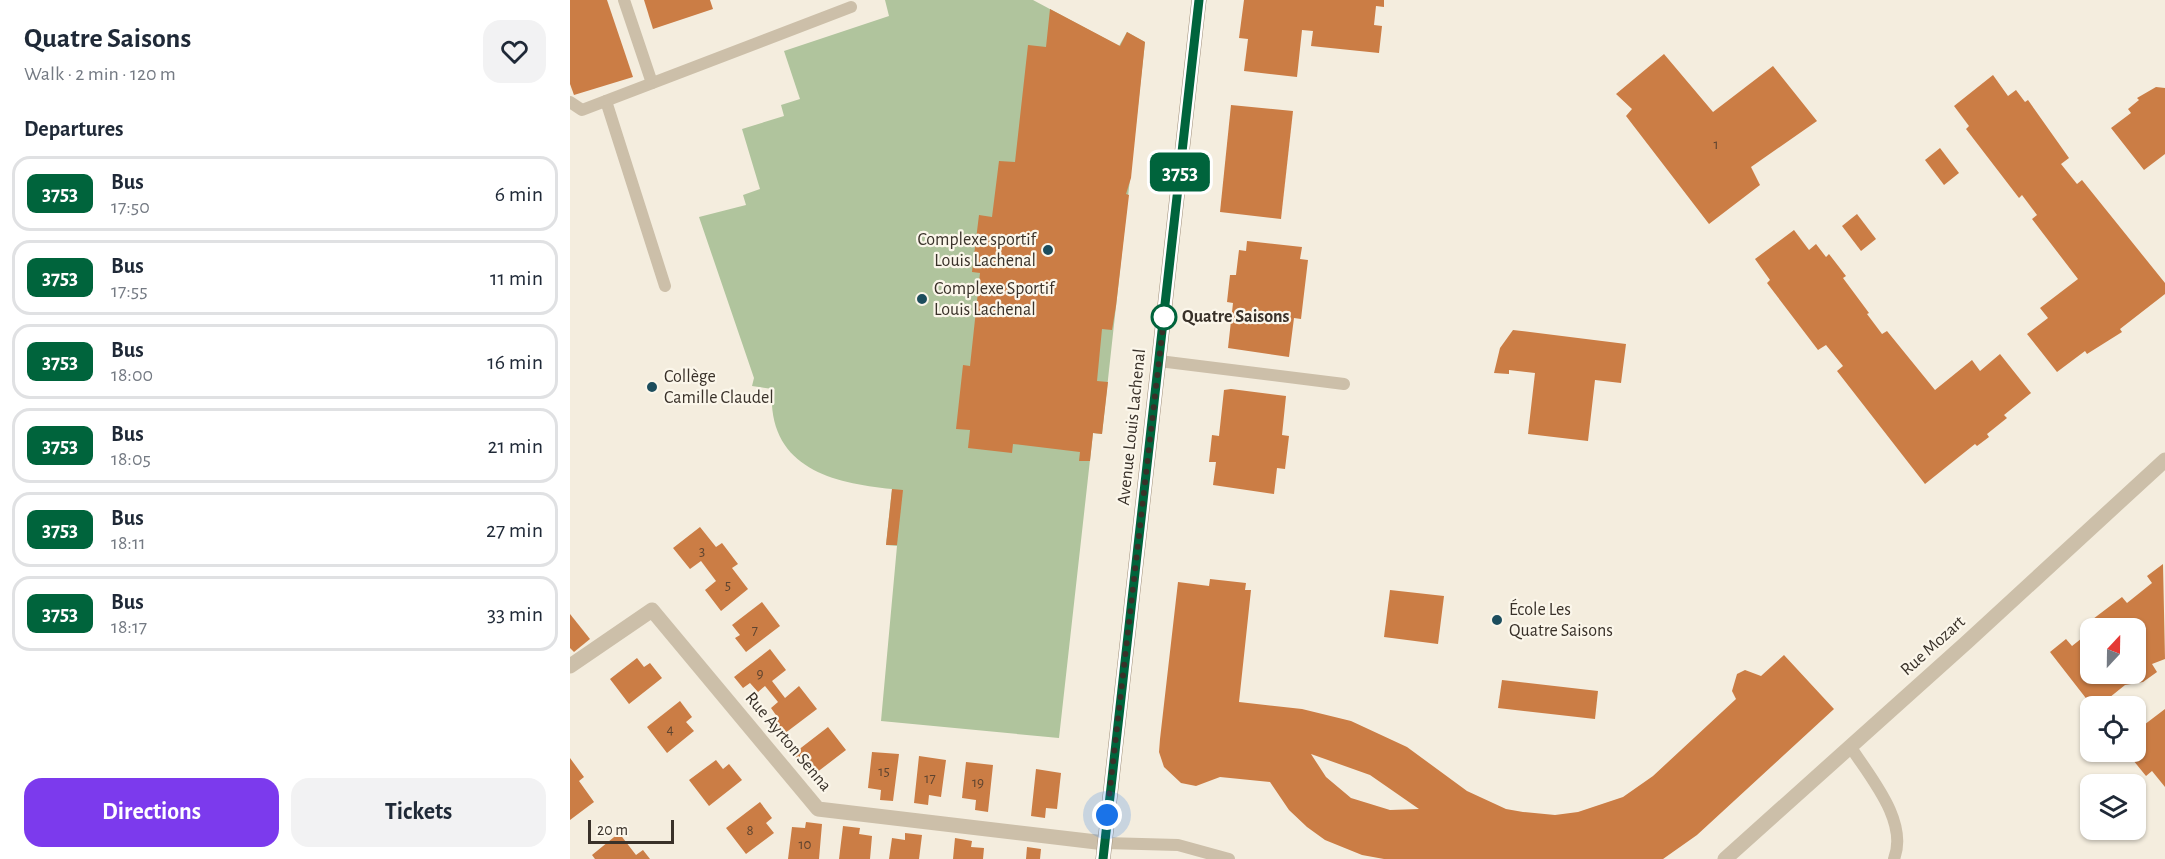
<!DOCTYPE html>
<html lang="en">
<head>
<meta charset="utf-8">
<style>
	body { margin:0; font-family:"Alegreya Sans",sans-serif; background:#f2f2f3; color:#1f2937; height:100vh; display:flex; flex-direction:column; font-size:22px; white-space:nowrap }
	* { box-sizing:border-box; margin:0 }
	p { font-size:20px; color:#747a83 }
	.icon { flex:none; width:33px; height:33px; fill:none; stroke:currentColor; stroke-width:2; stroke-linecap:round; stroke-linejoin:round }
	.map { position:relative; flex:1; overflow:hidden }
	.sheet { display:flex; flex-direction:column; background:#fff; width:570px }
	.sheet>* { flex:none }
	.badge { padding:0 12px; border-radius:9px; font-size:21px; line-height:39px }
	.needle { width:39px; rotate:22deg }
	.controls { position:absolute; left:1510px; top:618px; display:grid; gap:12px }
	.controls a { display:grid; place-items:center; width:66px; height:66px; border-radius:12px; background:#fff; box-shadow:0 2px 4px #0004; font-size:30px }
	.scale { position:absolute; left:18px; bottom:15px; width:86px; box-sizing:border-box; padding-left:6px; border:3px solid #393129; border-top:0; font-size:16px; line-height:21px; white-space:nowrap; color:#393129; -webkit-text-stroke:4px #fbf6ea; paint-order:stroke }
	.you { position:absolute; width:30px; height:30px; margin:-15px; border:4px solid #fff; border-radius:50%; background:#1a73e8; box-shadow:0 0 0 9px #1a73e833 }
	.map>.badge { position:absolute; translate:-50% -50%; box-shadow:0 0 0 3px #fff }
	h2 { padding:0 24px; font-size:22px; line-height:54px }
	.round { display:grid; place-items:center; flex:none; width:63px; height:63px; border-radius:18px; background:#f2f2f3 }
	.summary { display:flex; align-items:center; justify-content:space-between; height:102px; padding:0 24px }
	h1 { font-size:28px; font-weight:700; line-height:45px }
	.cta { display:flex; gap:12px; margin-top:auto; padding:12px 24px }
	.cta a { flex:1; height:69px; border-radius:18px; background:#7c3aed; color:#fff; font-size:24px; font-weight:700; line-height:69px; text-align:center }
	.cta a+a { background:#f2f2f3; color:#1f2937 }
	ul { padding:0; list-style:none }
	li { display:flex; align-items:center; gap:18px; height:75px; margin:0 12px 9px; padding:0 12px; border:3px solid #e0e1e3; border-radius:18px }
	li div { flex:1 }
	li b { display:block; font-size:22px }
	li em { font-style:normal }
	li .badge { min-width:66px; font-weight:700; text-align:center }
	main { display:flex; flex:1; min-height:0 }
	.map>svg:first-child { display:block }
	.green { fill:#b0c49d }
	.building { fill:#cb7d45; fill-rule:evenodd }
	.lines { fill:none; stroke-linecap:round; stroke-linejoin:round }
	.lane { stroke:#ccbfa9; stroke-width:12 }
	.street { stroke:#ccbfa9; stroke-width:15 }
	.secondary { stroke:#a08f7a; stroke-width:15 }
	.line-casing { stroke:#fff; stroke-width:14 }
	.line { stroke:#00643c; stroke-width:9 }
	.walk { stroke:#393129; stroke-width:6; stroke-dasharray:0 10.8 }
	.poi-dot { fill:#1c4d5d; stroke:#fbf6ea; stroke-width:2 }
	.stop-dot { fill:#fff; stroke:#00643c; stroke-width:3 }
	.labels { text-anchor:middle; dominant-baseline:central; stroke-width:4.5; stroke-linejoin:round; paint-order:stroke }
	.number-label { font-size:15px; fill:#5e4430 }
	.poi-label { font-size:18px; fill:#393129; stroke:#fbf6ea; text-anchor:start }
	.stop-label { font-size:18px; font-weight:bold; fill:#393129; stroke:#fbf6ea; text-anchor:start }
	.street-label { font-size:18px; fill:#393129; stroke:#fbf6ea }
</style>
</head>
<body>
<main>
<section class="sheet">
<div class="summary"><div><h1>Quatre Saisons</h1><p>Walk · 2 min · 120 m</p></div><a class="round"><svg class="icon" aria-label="heart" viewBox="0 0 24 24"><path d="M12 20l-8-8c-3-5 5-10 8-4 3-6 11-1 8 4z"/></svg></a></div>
<h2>Departures</h2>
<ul>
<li><span class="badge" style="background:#00643c;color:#fff">3753</span><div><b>Bus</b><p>17:50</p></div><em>6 min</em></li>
<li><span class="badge" style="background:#00643c;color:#fff">3753</span><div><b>Bus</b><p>17:55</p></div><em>11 min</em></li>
<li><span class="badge" style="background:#00643c;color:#fff">3753</span><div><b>Bus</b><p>18:00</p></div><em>16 min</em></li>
<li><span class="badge" style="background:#00643c;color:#fff">3753</span><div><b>Bus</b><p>18:05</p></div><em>21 min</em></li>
<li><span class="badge" style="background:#00643c;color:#fff">3753</span><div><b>Bus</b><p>18:11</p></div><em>27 min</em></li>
<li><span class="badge" style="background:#00643c;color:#fff">3753</span><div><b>Bus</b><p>18:17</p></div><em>33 min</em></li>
</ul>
<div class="cta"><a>Directions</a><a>Tickets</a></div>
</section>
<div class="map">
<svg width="1595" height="859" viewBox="0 0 1595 859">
	<rect width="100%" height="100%" fill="#f4edde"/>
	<path class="green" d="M315 0H463L549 46 557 32 575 42 532 434 523 433 489 738 311 721 327 546 316 545 322 489C259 483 197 466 202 389L182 386 184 378 129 217 176 205 173 195 190 189 172 129 214 116 211 105 230 99 214 51 319 16Z"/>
	<g class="building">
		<polygon points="0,0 37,0 63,77 4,95 0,84"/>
		<polygon points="74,0 140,0 143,9 83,29"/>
		<polygon points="674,0 814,0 814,7 806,6 804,25 812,26 809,53 741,46 743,31 732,30 727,77 674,71 678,39 669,38"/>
		<polygon points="480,9 550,46 557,32 575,42 561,178 556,194 559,195 546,306 542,330 532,329 527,381 538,382 532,434 523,433 520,461 509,461 510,452 443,444 442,453 398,448 400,430 386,429 393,365 400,366 410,273 402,272 409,215 422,217 429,161 445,162 458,45 476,47"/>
		<polygon points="1094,54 1143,112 1203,66 1247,121 1181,167 1190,185 1139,224 1056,116 1062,109 1046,94"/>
		<polygon points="1423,75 1438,96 1446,90 1455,102 1458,100 1499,158 1491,164 1507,184 1512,180 1595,283 1595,294 1550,329 1552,332 1517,354 1515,351 1487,372 1457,334 1478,318 1470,308 1508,279 1462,219 1467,215 1452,195 1449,198 1396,129 1399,126 1384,106"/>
		<polygon points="1586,87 1595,88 1595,154 1574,170 1541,128 1561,113 1558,109 1569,100 1567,98"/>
		<polygon points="661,105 723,111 711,219 650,212"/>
		<polygon points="1370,148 1389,173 1374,185 1355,160"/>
		<polygon points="1287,214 1306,239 1291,251 1272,226"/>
		<polygon points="1224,230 1239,250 1246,244 1256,257 1259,254 1276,276 1273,278 1299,313 1297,314 1312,334 1317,331 1365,390 1402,360 1410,371 1430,354 1461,393 1434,415 1437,418 1417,434 1419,437 1407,446 1405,444 1355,484 1267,371 1273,366 1256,345 1248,350 1197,283 1200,280 1185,259"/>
		<polygon points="677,241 732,247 730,259 738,260 731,319 724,318 719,357 658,348 663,303 657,302 660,275 666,275 669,250 676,251"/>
		<polygon points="943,330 1056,344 1051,383 1025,380 1018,441 958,434 965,373 939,370 939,374 924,373 930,348"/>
		<polygon points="661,389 716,396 712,435 719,436 715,469 707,468 704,494 643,485 646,462 639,462 642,435 649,436 654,390"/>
		<polygon points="322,489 333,490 327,545 316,545"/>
		<polygon points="130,527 146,547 152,543 168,564 162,568 178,589 151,611 135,590 146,581 131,561 120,569 103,548"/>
		<polygon points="1593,564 1595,659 1582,664 1587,672 1573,682 1555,685 1529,706 1522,706 1480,652 1496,639 1502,646 1521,631 1521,674 1566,674 1566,628 1525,628 1528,626 1523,619 1552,597 1557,603 1582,583 1577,576"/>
		<path d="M640 579 676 583 675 590H681L669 702 732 709 781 721 837 747 897 791 936 809 953 812 985 815 1008 812 1053 797 1083 776 1166 699 1162 691 1167 674 1175 670 1191 676 1214 655 1264 709 1127 835 1093 859H814L792 855 755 840 737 827 719 810 700 782 650 777 626 786 611 783 594 767 589 752 590 739 608 582 639 586ZM741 754 800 775 849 809 820 810 781 798 756 777Z"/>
		<polygon points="820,590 874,596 868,644 814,637"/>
		<polygon points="192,602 210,626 176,652 165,638 170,635 162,625"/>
		<polygon points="0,614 20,639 4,652 0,648"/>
		<polygon points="200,649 216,670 202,681 215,698 229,686 247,709 210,737 200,724 208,718 201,708 208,702 195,686 188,692 180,683 173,688 164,677"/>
		<polygon points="67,658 74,667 80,663 92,678 59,704 40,679"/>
		<polygon points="932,680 1028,691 1025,719 928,708"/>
		<polygon points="110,701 122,717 116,722 124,731 97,753 77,727"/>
		<polygon points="1595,709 1595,787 1582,771 1576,776 1563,760 1570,755 1566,750 1566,731"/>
		<polygon points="258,727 276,750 246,773 238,764 234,768 223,754"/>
		<polygon points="302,752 329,754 323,801 310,800 311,790 298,788"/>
		<polygon points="349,756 376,760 371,797 359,795 358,805 344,803"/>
		<polygon points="0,758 14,777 9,781 24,802 0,820"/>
		<polygon points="146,760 153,769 159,764 172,780 139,806 119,780"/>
		<polygon points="396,762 423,765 418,812 405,810 406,800 392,798"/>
		<polygon points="466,769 491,773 487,809 476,808 475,818 461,816"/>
		<polygon points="190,802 202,818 196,823 204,833 176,854 156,828"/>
		<polygon points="236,822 252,824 249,859 218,859 222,827 235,828"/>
		<polygon points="273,826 290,828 289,834 302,836 300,859 269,859"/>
		<polygon points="49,833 66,855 73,850 80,859 25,859 22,855"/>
		<polygon points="335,833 352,835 349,859 319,859 322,838 335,840"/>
		<polygon points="385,838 402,841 401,847 414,848 413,859 383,859"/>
		<polygon points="457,847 471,849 470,859 456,859"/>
	</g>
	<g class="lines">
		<g class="lane">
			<polyline points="54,0 82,83"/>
			<polyline points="36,101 95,286"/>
			<polyline points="0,102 12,110 281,7"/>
			<polyline points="589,361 774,384"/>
			<path d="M1280 746C1299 776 1339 821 1324 859"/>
			<polyline points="535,843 608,845 659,859"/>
		</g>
		<g class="street">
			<polyline points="0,666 82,610 248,809 535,843"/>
			<polyline points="1155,859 1397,642 1595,460"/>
		</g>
		<polyline class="secondary" points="533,859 629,0"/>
	</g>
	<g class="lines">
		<defs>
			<polyline id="line" points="533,859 629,0"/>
		</defs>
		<use href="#line" class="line-casing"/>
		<use href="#line" class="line"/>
		<polyline class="walk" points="537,815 594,317"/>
	</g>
	<g class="poi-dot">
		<circle cx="478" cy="250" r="6"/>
		<circle cx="352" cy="299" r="6"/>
		<circle cx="82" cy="387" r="6"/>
		<circle cx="927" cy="620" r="6"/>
	</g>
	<circle class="stop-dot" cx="594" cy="317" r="12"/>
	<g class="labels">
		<g class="number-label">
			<text x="1146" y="144">1</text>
			<text x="132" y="551">3</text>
			<text x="158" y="585">5</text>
			<text x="185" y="630">7</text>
			<text x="190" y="673">9</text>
			<text x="100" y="729">4</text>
			<text x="314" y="771">15</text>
			<text x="360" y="778">17</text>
			<text x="408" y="782">19</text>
			<text x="180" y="830">8</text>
			<text x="235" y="844">10</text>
		</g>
		<g class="poi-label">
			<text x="466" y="240" text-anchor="end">Complexe sportif<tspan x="466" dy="21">Louis Lachenal</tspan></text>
			<text x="364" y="289">Complexe Sportif<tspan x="364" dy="21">Louis Lachenal</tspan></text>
			<text x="94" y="377">Collège<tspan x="94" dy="21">Camille Claudel</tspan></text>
			<text x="939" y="610">École Les<tspan x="939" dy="21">Quatre Saisons</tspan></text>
		</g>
		<g class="stop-label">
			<text x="612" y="317">Quatre Saisons</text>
		</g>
		<g class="street-label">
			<text transform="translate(562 427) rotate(-84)">Avenue Louis Lachenal</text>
			<text transform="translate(1363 646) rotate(-42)">Rue Mozart</text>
			<text transform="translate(218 742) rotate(50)">Rue Ayrton Senna</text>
		</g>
	</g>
</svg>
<div class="controls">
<a><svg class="needle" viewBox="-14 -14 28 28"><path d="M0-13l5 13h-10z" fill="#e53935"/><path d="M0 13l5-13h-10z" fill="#747a83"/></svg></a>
<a><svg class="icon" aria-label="locate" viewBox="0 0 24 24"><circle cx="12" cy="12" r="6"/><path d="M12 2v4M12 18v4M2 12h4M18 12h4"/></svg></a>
<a><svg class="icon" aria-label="layers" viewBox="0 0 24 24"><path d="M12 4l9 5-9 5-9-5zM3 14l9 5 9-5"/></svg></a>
</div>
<div class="scale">20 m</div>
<div class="you" style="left:537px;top:815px"></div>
<b class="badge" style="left:610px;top:172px;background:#00643c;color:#fff">3753</b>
</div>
</main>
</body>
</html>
